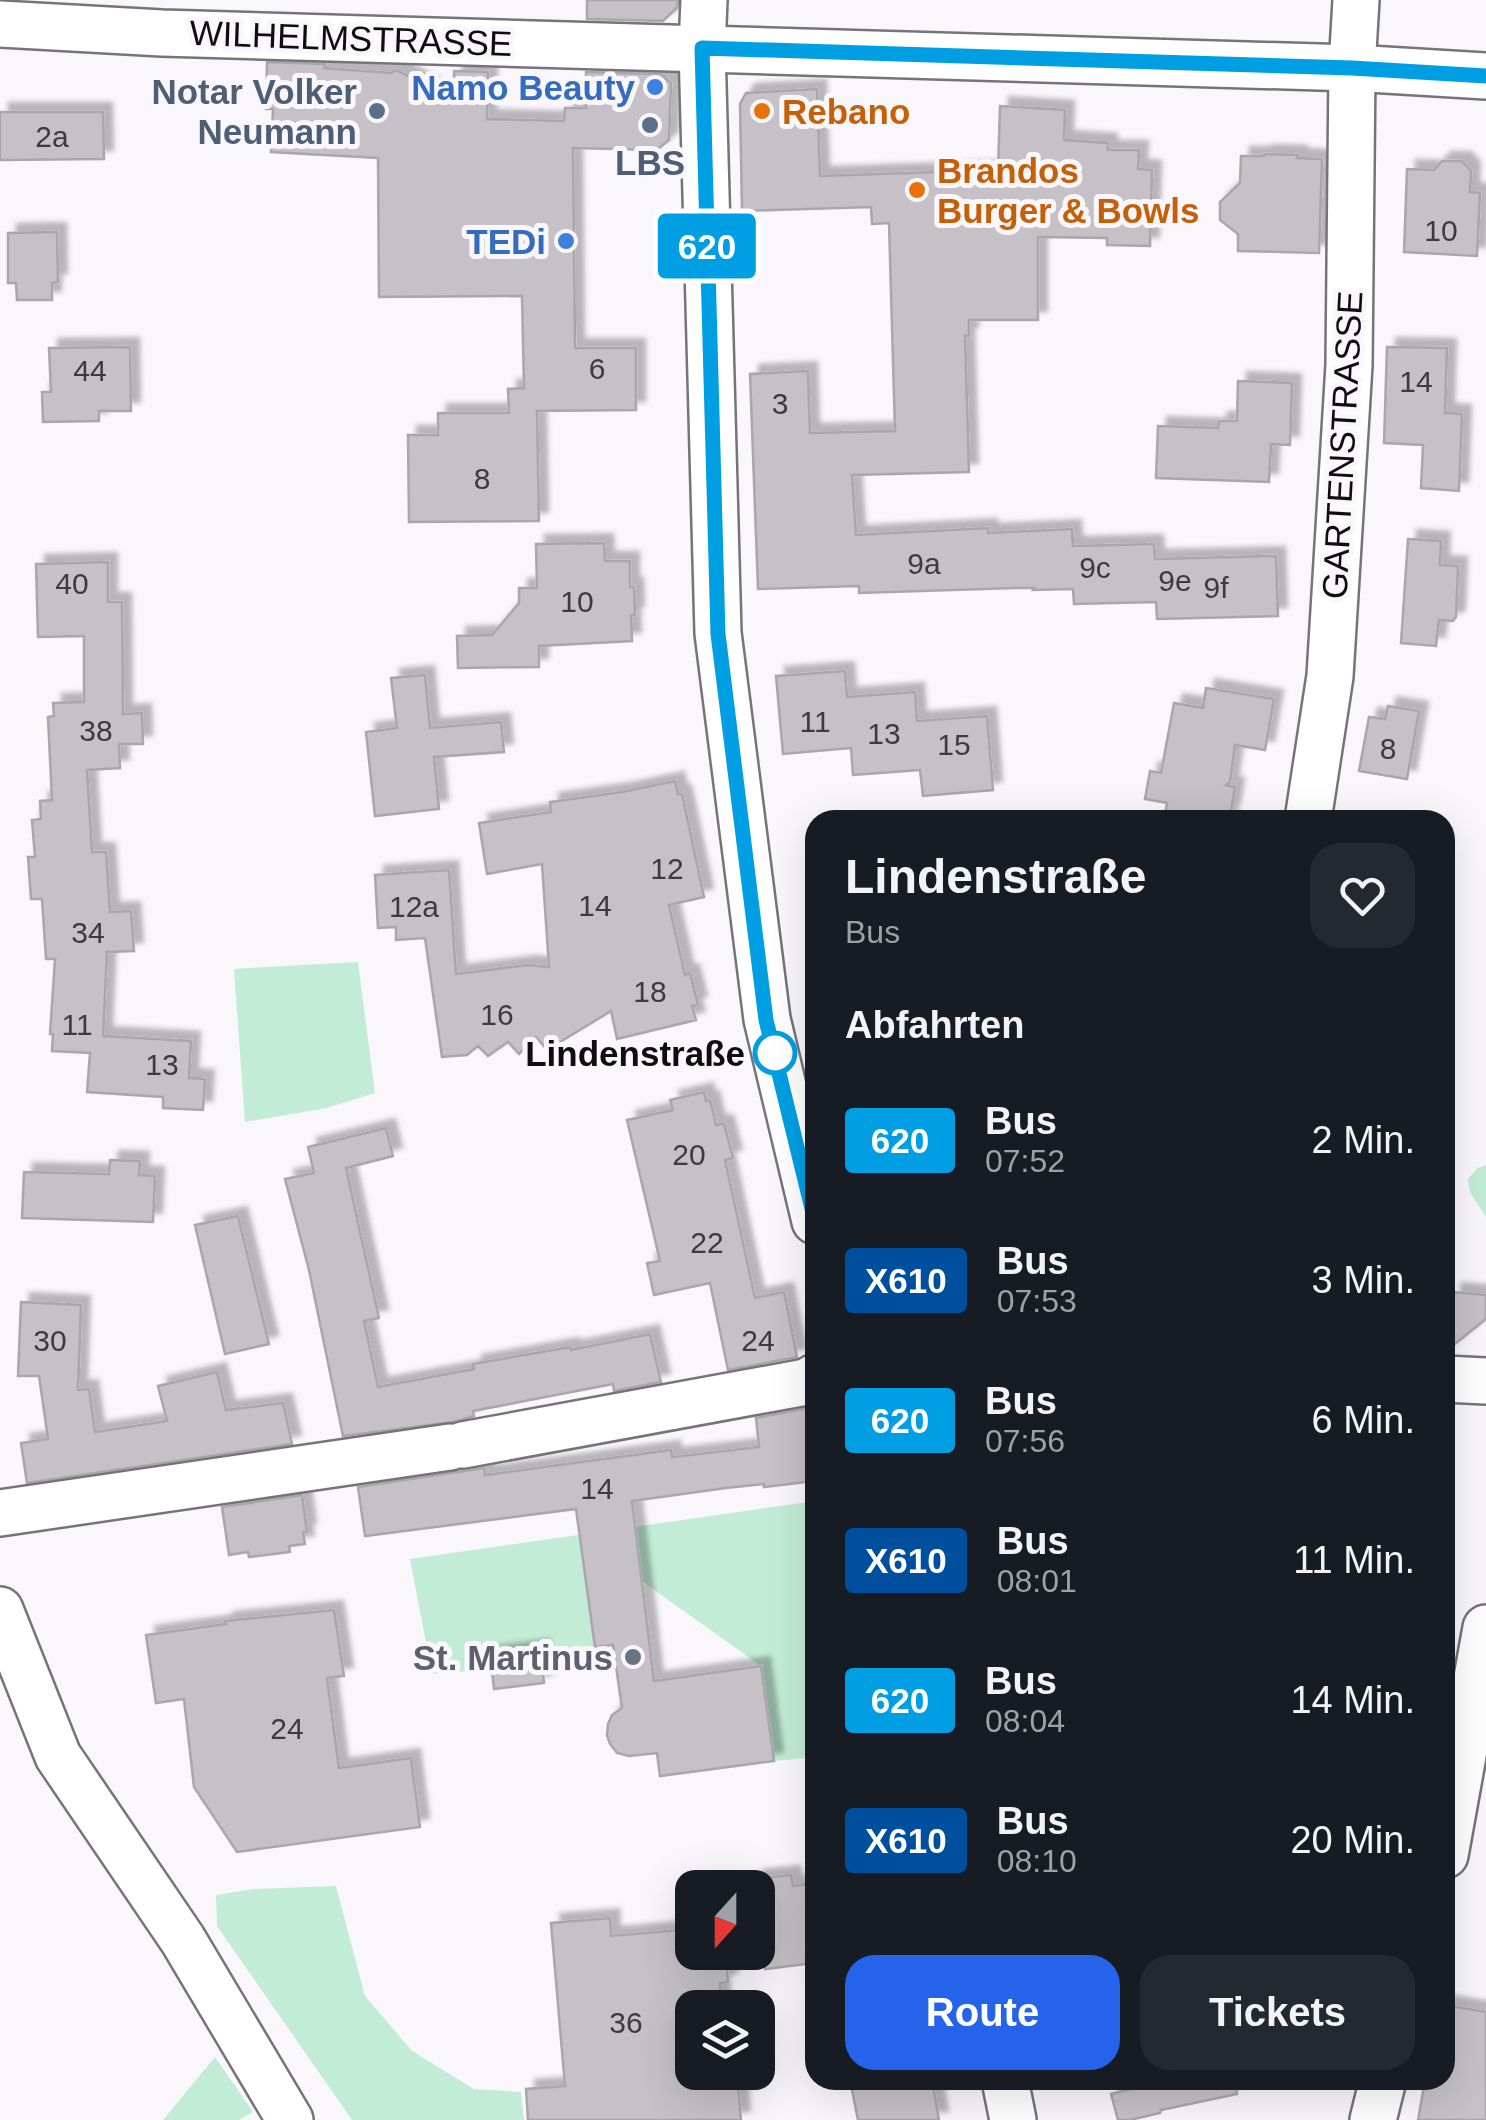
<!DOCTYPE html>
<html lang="de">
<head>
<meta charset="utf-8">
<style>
	body { margin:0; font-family:Helvetica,sans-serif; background:#242831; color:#f1f3f6; height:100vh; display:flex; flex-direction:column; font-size:38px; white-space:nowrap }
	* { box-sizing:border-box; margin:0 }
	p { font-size:32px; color:#9ea1a6 }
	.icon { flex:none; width:55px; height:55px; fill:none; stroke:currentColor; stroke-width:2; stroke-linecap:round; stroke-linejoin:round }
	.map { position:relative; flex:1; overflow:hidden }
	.details { position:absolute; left:805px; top:810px; width:650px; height:1280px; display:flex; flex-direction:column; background:#171b24; border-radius:30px; box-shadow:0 10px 40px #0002 }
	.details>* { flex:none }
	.badge { padding:0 20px; border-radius:8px; font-size:35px; line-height:65px }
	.needle { width:65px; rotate:201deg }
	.fabs { position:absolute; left:675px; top:1870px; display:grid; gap:20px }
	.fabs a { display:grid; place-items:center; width:100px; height:100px; border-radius:20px; background:#171b24; box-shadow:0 10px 40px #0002; font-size:50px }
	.map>.badge { position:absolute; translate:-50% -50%; box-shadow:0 0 0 5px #fff }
	h2 { padding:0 40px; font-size:38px; line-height:90px }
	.round { display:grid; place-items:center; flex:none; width:105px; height:105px; border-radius:30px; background:#242831 }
	.head { display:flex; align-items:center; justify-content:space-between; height:170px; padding:0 40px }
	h1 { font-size:48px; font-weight:700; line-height:75px }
	.cta { display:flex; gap:20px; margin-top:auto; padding:20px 40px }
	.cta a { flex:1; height:115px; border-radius:30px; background:#2563eb; color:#fff; font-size:40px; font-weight:700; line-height:115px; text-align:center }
	.cta a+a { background:#242831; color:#f1f3f6 }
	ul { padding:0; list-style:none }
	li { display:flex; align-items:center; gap:30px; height:140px; padding:0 40px }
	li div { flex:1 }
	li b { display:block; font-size:38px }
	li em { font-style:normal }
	li .badge { min-width:110px; font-weight:700; text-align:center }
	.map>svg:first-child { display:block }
	.green { fill:#c2ecd5 }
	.building { fill:#c5c1c6; stroke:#aaa6ab; stroke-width:2.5; filter:url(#shadow) }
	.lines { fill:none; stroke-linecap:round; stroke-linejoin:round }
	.minor-casing { stroke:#767479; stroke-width:50 }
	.minor { stroke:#fff; stroke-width:45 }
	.line-casing { stroke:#fff; stroke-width:22 }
	.line { stroke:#009fe3; stroke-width:15 }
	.shop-dot { fill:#3f7fe0; stroke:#f9f7fc; stroke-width:4 }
	.service-dot { fill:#5c6f8a; stroke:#f9f7fc; stroke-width:4 }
	.food-dot { fill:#e8710a; stroke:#f9f7fc; stroke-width:4 }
	.stop-dot { fill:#fff; stroke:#009fe3; stroke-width:5 }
	.worship-dot { fill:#6b7280; stroke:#f9f7fc; stroke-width:4 }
	.labels { text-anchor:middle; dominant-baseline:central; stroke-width:10; stroke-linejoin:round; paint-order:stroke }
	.number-label { font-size:30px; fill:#3c3b3d }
	.street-label { font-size:35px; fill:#0e0e0f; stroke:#f9f7fc }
	.shop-label { font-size:35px; font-weight:bold; fill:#366cbe; stroke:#f9f7fc; text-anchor:end }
	.service-label { font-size:35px; font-weight:bold; fill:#4e5e75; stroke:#f9f7fc; text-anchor:end }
	.food-label { font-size:35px; font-weight:bold; fill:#c56008; stroke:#f9f7fc; text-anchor:start }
	.stop-label { font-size:35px; font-weight:bold; fill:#0e0e0f; stroke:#f9f7fc; text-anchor:end }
	.worship-label { font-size:35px; font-weight:bold; fill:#5b616d; stroke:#f9f7fc; text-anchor:end }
</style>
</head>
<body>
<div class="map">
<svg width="1486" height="2120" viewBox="0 0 1486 2120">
	<defs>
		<filter id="shadow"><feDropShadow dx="9" dy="-9" stdDeviation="2.5" flood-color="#0004"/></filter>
	</defs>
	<rect width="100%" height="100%" fill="#f9f7fc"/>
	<g class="green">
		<polygon points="358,962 375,1093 327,1108 245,1122 234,969"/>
		<polygon points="1486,1165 1486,1217 1470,1192 1468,1179 1478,1168"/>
		<polygon points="815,1501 815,1757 774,1761 761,1666 643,1582 638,1551 583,1559 595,1647 540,1649 491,1655 492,1669 432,1674 410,1559"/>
		<polygon points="336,1886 365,1996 412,2051 474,2089 521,2092 524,2120 352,2120 217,1926 216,1895 255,1889"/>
		<polygon points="215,2057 253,2112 239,2120 163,2120"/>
	</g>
	<g class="building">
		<polygon points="587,0 678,0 677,8 663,21 587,19"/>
		<polygon points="267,62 325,64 324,68 391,73 396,70 454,99 454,71 488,72 487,119 564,121 565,108 586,108 586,72 661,74 671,83 669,140 657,150 573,148 575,348 636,348 636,410 537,411 539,521 409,522 408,435 438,435 438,413 509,413 508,389 524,388 522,296 379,297 378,158 271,152 273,109 266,109"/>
		<polygon points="817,89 820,176 998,170 1000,106 1065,110 1064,140 1108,143 1108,150 1139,150 1138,169 1152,170 1150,246 1107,245 1107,238 1038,237 1038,320 969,320 969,336 965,336 969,472 852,475 856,535 988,528 988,533 1072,529 1073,546 1154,544 1155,559 1276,556 1278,616 1157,619 1156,602 1074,604 1073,589 1033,590 1034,588 1016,588 859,593 859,586 758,589 750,374 808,371 810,433 895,431 889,223 872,224 871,207 742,211 740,104 746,93"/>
		<polygon points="0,112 103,112 104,159 0,160"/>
		<polygon points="1264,154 1298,155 1297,158 1322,159 1319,253 1238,251 1238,234 1220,220 1220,202 1240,183 1241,156 1264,156"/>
		<polygon points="1442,161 1462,161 1471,171 1470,192 1480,193 1477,256 1404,252 1407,169 1434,170"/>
		<polygon points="57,232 58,282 52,283 52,300 17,300 16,283 8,283 8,233"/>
		<polygon points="130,347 131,411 99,411 99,421 43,422 42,392 51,392 49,348"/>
		<polygon points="1387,347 1447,348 1445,413 1462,414 1459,491 1421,488 1423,445 1384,443"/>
		<polygon points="1238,381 1292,383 1290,445 1271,444 1269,482 1156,478 1158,426 1218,428 1219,421 1237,421"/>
		<polygon points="1408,539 1441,541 1440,565 1458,566 1456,617 1453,621 1439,620 1436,646 1401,643"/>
		<polygon points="604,543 605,561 630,561 630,587 634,587 635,615 631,615 632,641 539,646 539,667 458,668 457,636 492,635 519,603 519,588 537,588 536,544"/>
		<polygon points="108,562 108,602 122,602 123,714 142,713 143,744 119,744 120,768 87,770 92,852 106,852 110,912 131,911 134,951 107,952 103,1036 191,1041 189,1078 205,1079 203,1110 163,1108 163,1097 87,1092 90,1053 52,1051 53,1034 50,1034 55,959 46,959 42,899 31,899 28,857 35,857 32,820 41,819 40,801 52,800 48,717 54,716 53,703 84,702 84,636 38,637 36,564"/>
		<polygon points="845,671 847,697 915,692 917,721 987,716 993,790 923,796 920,770 853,775 851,748 783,754 776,676"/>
		<polygon points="425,675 430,728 501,722 504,752 434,757 439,809 375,816 366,732 397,728 391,678"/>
		<polygon points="1206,688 1274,699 1265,750 1235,745 1230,782 1226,785 1235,787 1231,812 1228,811 1229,820 1164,820 1167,803 1145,799 1150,771 1161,773 1174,703 1203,708"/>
		<polygon points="1388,706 1419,711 1407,779 1359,771 1369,717 1385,719"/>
		<polygon points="675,781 678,794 682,794 704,897 669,905 685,975 690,973 698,1005 692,1006 696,1020 617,1039 611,1011 547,1050 536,1037 519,1054 508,1042 488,1056 478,1046 467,1055 442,1057 425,938 396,940 396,927 378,928 375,875 449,870 456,974 528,965 549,967 542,864 487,874 479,823 551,812 550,802 622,792"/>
		<polygon points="704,1092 706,1101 710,1100 716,1125 724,1124 733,1158 725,1160 755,1298 784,1292 797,1357 728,1370 710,1283 654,1295 647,1263 660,1261 627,1120 673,1110 670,1100"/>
		<polygon points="386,1128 393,1156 346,1168 379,1318 364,1321 378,1387 474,1369 473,1364 570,1347 571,1350 650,1334 661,1382 614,1391 613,1384 473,1411 474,1416 453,1422 343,1436 309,1270 285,1179 314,1173 308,1147"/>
		<polygon points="110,1160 140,1161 139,1175 155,1176 153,1222 22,1218 24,1172 109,1174"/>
		<polygon points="238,1216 269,1344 225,1354 195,1225"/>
		<polygon points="1453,1292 1486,1295 1486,1319 1446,1351"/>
		<polygon points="21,1302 81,1305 78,1390 89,1389 95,1432 167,1421 158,1386 217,1372 226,1410 283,1403 292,1444 27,1483 21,1443 48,1439 39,1376 18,1376"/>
		<polygon points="808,1408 815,1409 815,1481 764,1487 764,1484 726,1488 632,1501 654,1681 761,1666 774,1761 660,1776 657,1753 629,1756 617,1753 610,1744 607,1735 608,1724 612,1715 622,1708 613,1645 595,1647 576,1509 365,1536 358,1487 484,1468 485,1475 671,1450 672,1457 759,1447 756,1418"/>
		<polygon points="302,1495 307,1532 303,1532 305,1544 289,1546 290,1552 249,1557 248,1552 229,1555 222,1507"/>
		<polygon points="334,1610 344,1676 327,1678 339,1768 411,1758 420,1827 237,1852 194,1787 184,1699 156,1703 146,1635 226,1624 225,1621"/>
		<polygon points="540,1649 544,1683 494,1689 490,1655"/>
		<polygon points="791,1875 793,1886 815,1883 815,1963 765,1969 758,1910 758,1888 755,1888 754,1879"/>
		<polygon points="610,1918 611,1936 692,1929 692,1952 725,1952 728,1982 720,1983 722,2008 692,2008 692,2077 737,2073 741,2120 528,2120 526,2089 565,2086 551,1923"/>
		<polygon points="1445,2005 1486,2012 1486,2120 1418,2120 1425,2080 1445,2080"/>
		<polygon points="850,2080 893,2080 895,2087 932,2080 939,2120 858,2120"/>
		<polygon points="1150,2080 1236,2080 1237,2094 1161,2110 1160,2113 1130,2120 1118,2120 1111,2094 1151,2084"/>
	</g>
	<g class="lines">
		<defs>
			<g id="minor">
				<polyline points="704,0 702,48 718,633 767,1019 815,1221"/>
				<polyline points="0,24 162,33 1352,68 1486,76"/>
				<polyline points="1308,820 1330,676 1349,365 1352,68 1356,0"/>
				<polyline points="1445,1379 1486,1381"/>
				<polyline points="463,1445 806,1382 815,1377"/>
				<polyline points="0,1513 450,1447"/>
				<polyline points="0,1610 58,1756 183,1940 290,2120"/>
				<polyline points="1445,1855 1486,1628"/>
				<polyline points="1005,2080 1013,2120"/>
				<polyline points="1373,2120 1383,2080"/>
			</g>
		</defs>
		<use href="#minor" class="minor-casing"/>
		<use href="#minor" class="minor"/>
	</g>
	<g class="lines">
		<defs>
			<polyline id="line" points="815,1221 766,1020 718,634 702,48 1352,68 1486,76"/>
		</defs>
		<use href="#line" class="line-casing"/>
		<use href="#line" class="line"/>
	</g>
	<g class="shop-dot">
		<circle cx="655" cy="87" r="10"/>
		<circle cx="566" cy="241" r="10"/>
	</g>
	<g class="service-dot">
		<circle cx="377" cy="111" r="10"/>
		<circle cx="650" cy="125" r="10"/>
	</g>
	<g class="food-dot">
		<circle cx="762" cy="111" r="10"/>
		<circle cx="917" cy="190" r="10"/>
	</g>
	<circle class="stop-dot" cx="775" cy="1053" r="20"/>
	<circle class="worship-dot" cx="633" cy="1657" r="10"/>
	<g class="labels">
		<g class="number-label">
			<text x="52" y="136">2a</text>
			<text x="1441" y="230">10</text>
			<text x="597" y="368">6</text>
			<text x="90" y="370">44</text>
			<text x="1416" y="381">14</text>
			<text x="780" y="403">3</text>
			<text x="482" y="478">8</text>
			<text x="924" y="563">9a</text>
			<text x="1095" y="567">9c</text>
			<text x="1175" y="580">9e</text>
			<text x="72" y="583">40</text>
			<text x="1216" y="587">9f</text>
			<text x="577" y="601">10</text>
			<text x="815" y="721">11</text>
			<text x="96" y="730">38</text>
			<text x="884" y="733">13</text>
			<text x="954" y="744">15</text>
			<text x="1388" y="748">8</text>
			<text x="667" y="868">12</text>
			<text x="595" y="905">14</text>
			<text x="414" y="906">12a</text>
			<text x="88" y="932">34</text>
			<text x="650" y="991">18</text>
			<text x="497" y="1014">16</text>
			<text x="77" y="1024">11</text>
			<text x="162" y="1064">13</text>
			<text x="689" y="1154">20</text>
			<text x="707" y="1242">22</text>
			<text x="50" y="1340">30</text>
			<text x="758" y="1340">24</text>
			<text x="597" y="1488">14</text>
			<text x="287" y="1728">24</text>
			<text x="626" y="2022">36</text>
		</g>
		<g class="street-label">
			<text transform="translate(351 38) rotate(2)">WILHELMSTRASSE</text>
			<text transform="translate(1342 445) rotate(-87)">GARTENSTRASSE</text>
		</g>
		<g class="shop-label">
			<text x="635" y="87">Namo Beauty</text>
			<text x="546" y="241">TEDi</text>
		</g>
		<g class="service-label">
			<text x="357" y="91">Notar Volker<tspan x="357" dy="40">Neumann</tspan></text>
			<text x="650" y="162" text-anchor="middle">LBS</text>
		</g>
		<g class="food-label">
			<text x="782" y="111">Rebano</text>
			<text x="937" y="170">Brandos<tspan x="937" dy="40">Burger &amp; Bowls</tspan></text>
		</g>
		<g class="stop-label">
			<text x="745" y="1053">Lindenstraße</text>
		</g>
		<g class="worship-label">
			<text x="613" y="1657">St. Martinus</text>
		</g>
	</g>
</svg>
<div class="fabs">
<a><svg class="needle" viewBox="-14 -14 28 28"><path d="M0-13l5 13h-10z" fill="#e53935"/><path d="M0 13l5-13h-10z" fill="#9ea1a6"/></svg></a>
<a><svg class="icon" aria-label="layers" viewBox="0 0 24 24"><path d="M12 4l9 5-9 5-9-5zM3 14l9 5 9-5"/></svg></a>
</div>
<b class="badge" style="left:707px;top:246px;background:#009fe3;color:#fff">620</b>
<section class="details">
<div class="head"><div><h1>Lindenstraße</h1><p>Bus</p></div><a class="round"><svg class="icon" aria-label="heart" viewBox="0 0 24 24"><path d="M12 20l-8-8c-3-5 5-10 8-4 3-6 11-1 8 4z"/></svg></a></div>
<h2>Abfahrten</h2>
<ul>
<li><span class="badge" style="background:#009fe3;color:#fff">620</span><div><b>Bus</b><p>07:52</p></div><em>2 Min.</em></li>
<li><span class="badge" style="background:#004f9f;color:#fff">X610</span><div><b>Bus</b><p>07:53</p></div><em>3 Min.</em></li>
<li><span class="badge" style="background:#009fe3;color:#fff">620</span><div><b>Bus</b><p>07:56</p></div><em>6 Min.</em></li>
<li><span class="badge" style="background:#004f9f;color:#fff">X610</span><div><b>Bus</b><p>08:01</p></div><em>11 Min.</em></li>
<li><span class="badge" style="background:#009fe3;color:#fff">620</span><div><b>Bus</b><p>08:04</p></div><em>14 Min.</em></li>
<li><span class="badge" style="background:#004f9f;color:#fff">X610</span><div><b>Bus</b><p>08:10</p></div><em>20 Min.</em></li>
</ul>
<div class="cta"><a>Route</a><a>Tickets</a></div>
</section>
</div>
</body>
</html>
